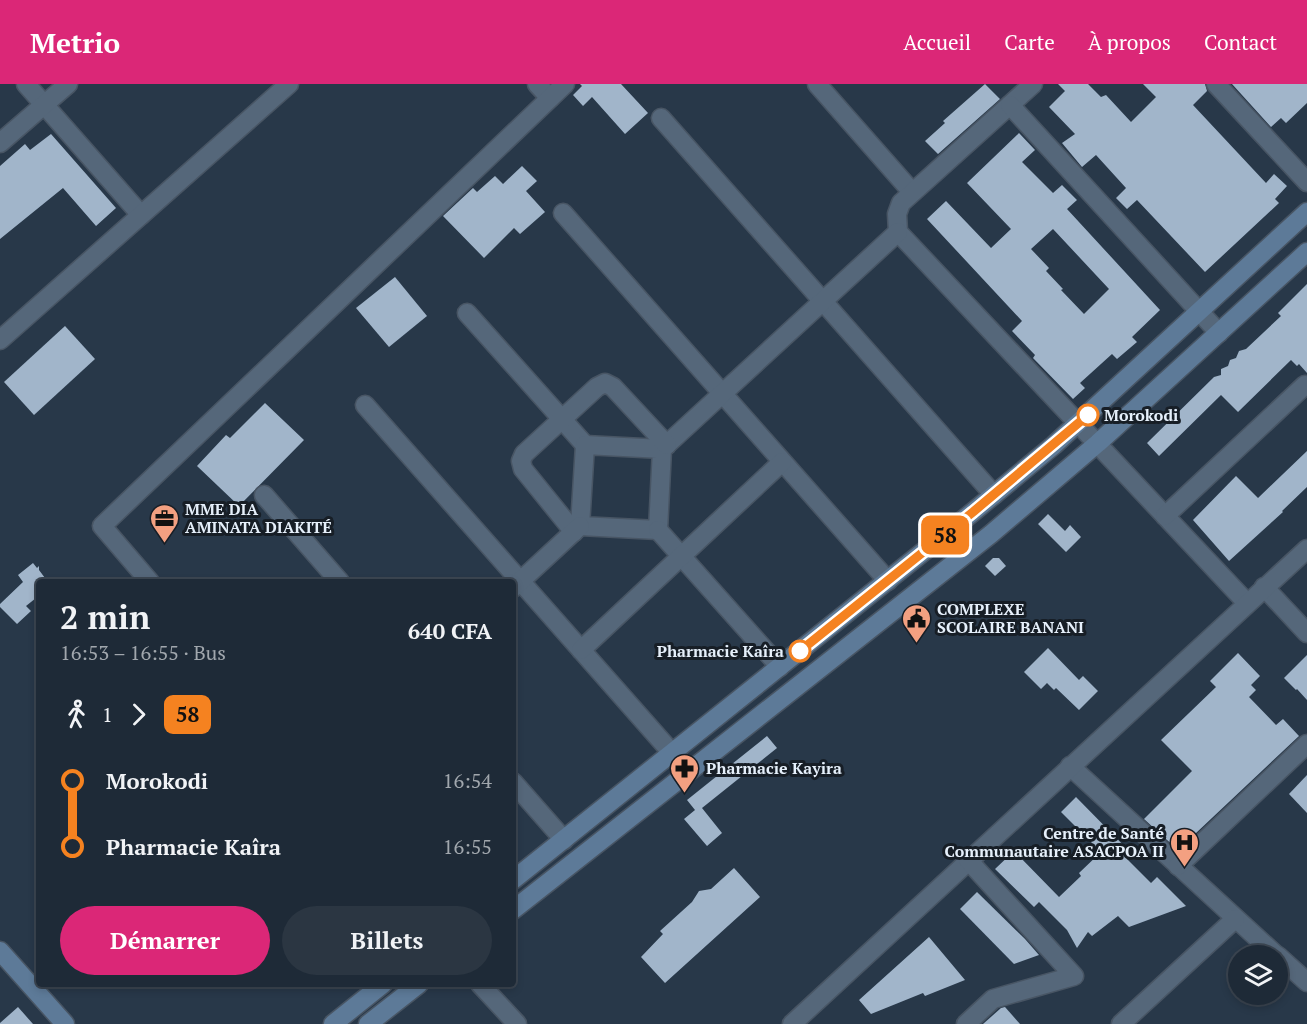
<!DOCTYPE html>
<html lang="fr">
<head>
<meta charset="utf-8">
<style>
	body { margin:0; font-family:"PT Serif",serif; background:#2b3642; color:#f1f3f6; height:100vh; display:flex; flex-direction:column; font-size:22px; white-space:nowrap }
	* { box-sizing:border-box; margin:0 }
	p { font-size:20px; color:#a1a7ad }
	.icon { flex:none; width:33px; height:33px; fill:none; stroke:currentColor; stroke-width:2; stroke-linecap:round; stroke-linejoin:round }
	.map { position:relative; flex:1; overflow:hidden }
	.drawer { position:absolute; left:36px; top:495px; width:480px; height:408px; display:flex; flex-direction:column; background:#1e2a37; border-radius:6px; box-shadow:0 3px 9px #0003,0 0 0 2px #3c4652 }
	.drawer>* { flex:none }
	.badge { padding:0 12px; border-radius:9px; font-size:21px; line-height:39px }
	.buttons { position:absolute; left:1228px; top:861px; display:grid; gap:12px }
	.buttons a { display:grid; place-items:center; width:60px; height:60px; border-radius:50%; background:#1e2a37; box-shadow:0 3px 9px #0003,0 0 0 2px #3c4652; font-size:30px }
	.map>.badge { position:absolute; translate:-50% -50%; box-shadow:0 0 0 3px #fff }
	.legs { display:flex; align-items:center; gap:9px; height:66px; padding:0 24px; font-size:20px }
	.legs p { margin-inline-start:auto }
	.overview { display:flex; align-items:center; justify-content:space-between; height:102px; padding:0 24px }
	h1 { font-size:33px; font-weight:700; line-height:45px }
	.button { display:flex; gap:12px; margin-top:auto; padding:12px 24px }
	.button a { flex:1; height:69px; border-radius:36px; background:#db2777; color:#fff; font-size:24px; font-weight:700; line-height:69px; text-align:center }
	.button a+a { background:#2b3642; color:#f1f3f6 }
	ul { padding:0 24px; list-style:none }
	li { display:flex; align-items:center; gap:21px; height:66px; font-size:22px }
	li i { display:grid; place-items:center; width:9px; height:100%; margin:0 8px; background:currentColor }
	li i::after { content:''; width:15px; height:15px; margin:-8px; border:4px solid; border-radius:50%; background:#1e2a37 }
	li p { margin-inline-start:auto }
	li:first-child i { background:linear-gradient(#0000 50%,currentColor 0) }
	li:last-child i { background:linear-gradient(currentColor 50%,#0000 0) }
	header { display:flex; align-items:center; gap:36px; box-sizing:border-box; height:84px; padding:0 30px; background:#db2777; color:#fff }
	header strong { font-size:28px }
	nav { display:flex; gap:33px; margin-inline-start:auto; font-size:21px }
	.map>svg:first-child { display:block }
	.building { fill:#a1b5ca; fill-rule:evenodd }
	.lines { fill:none; stroke-linecap:round; stroke-linejoin:round }
	.street-casing { stroke:#485564; stroke-width:21 }
	.secondary-casing { stroke:#485564; stroke-width:21 }
	.street { stroke:#55677a; stroke-width:18 }
	.secondary { stroke:#5d7a98; stroke-width:18 }
	.line-1-casing { stroke:#fff; stroke-width:14 }
	.line-1 { stroke:#f58220; stroke-width:9 }
	.stop-1-dot { fill:#fff; stroke:#f58220; stroke-width:3 }
	.labels { text-anchor:middle; dominant-baseline:central; stroke-width:6; stroke-linejoin:round; paint-order:stroke }
	.stop-label { font-size:16px; font-weight:bold; fill:#e6f0fb; stroke:#171e26; text-anchor:start }
	.poi-label { font-size:16px; font-weight:bold; fill:#e6f0fb; stroke:#171e26; text-anchor:start }
</style>
</head>
<body>
<header>
<strong>Metrio</strong>
<nav><a>Accueil</a><a>Carte</a><a>À propos</a><a>Contact</a></nav>
</header>
<div class="map">
<svg width="1307" height="940" viewBox="0 0 1307 940">
	<rect width="100%" height="100%" fill="#283849"/>
	<g class="building">
		<polygon points="580,0 621,0 648,29 625,50 592,13 583,22 573,11 582,2"/>
		<polygon points="985,0 1000,15 938,70 925,57 945,39 943,37"/>
		<polygon points="1058,0 1088,0 1101,13 1106,11 1131,38 1156,13 1143,0 1205,0 1207,7 1193,21 1266,99 1274,90 1287,102 1275,115 1279,119 1205,188 1137,116 1127,125 1116,114 1126,104 1096,71 1082,83 1062,59 1075,50 1049,23 1065,7"/>
		<polygon points="1232,0 1307,0 1307,19 1286,39 1281,34 1271,43"/>
		<path d="M1019 49 1035 66 1022 78 1053 109 1062 101 1077 116 1067 125 1160 226 1132 253 1137 258 1117 275 1112 270 1080 299 1085 304 1073 315 1033 274 1035 271 1012 247 1022 237 927 135 946 117 991 164 1011 145 967 99ZM1053 145 1109 205 1084 230 1061 206 1063 205 1046 187 1049 184 1031 165Z"/>
		<polygon points="51,50 116,124 96,142 63,104 0,155 0,82 25,60 30,66"/>
		<polygon points="522,82 537,97 526,107 545,128 520,150 514,144 484,174 443,132 473,104 477,108 495,92 503,100"/>
		<polygon points="395,193 427,232 389,263 356,224"/>
		<polygon points="1307,200 1307,289 1299,280 1297,282 1291,276 1238,328 1221,311 1159,372 1147,359 1214,293 1221,291 1221,285 1228,282 1230,276 1236,274 1239,267 1246,265 1281,232 1278,229"/>
		<polygon points="65,242 95,275 34,331 4,298"/>
		<polygon points="265,319 304,356 239,422 197,382 226,351 230,354"/>
		<polygon points="1307,367 1307,403 1282,427 1283,428 1229,477 1193,436 1236,392 1258,414"/>
		<polygon points="1048,430 1065,447 1070,441 1081,453 1066,468 1038,440"/>
		<polygon points="993,474 999,474 1006,482 995,492 985,482"/>
		<polygon points="33,479 37,484 39,482 39,486 48,498 39,498 39,517 36,514 26,522 31,527 17,540 0,523 0,520 23,498 18,491"/>
		<polygon points="1048,564 1079,596 1083,592 1098,607 1079,626 1056,604 1054,606 1047,599 1041,605 1024,588"/>
		<polygon points="1238,569 1260,592 1251,601 1256,606 1249,613 1276,641 1283,635 1299,652 1178,766 1144,735 1192,687 1161,656 1216,603 1210,597"/>
		<polygon points="1307,571 1307,616 1297,605 1296,606 1284,594"/>
		<polygon points="767,652 777,664 702,724 722,749 707,762 684,735 695,726 687,716"/>
		<polygon points="1307,691 1307,729 1289,710"/>
		<polygon points="1076,713 1132,770 1127,775 1151,799 1157,793 1186,822 1129,843 1118,832 1092,852 1088,848 1077,864 1067,846 1039,818 1034,823 995,785 1014,767 1059,813 1081,792 1079,789 1101,768 1061,728"/>
		<polygon points="734,784 760,813 665,899 641,873 663,850 660,847 692,818 699,807 711,805"/>
		<polygon points="977,808 1025,855 1039,871 1014,880 960,825"/>
		<polygon points="929,853 965,896 925,912 923,909 871,930 859,916"/>
		<polygon points="18,923 33,940 0,940 0,939"/>
		<polygon points="1005,923 1020,940 983,940 1001,924"/>
	</g>
	<g class="lines">
		<defs>
			<g id="street">
				<polyline points="26,0 141,131"/>
				<polyline points="537,0 550,14"/>
				<polyline points="817,0 912,108"/>
				<polyline points="1033,0 901,119 897,130 898,148 1247,519"/>
				<polyline points="1216,0 1307,98"/>
				<polyline points="1010,21 1219,249"/>
				<polyline points="661,34 994,411"/>
				<polyline points="0,59 68,0"/>
				<polyline points="563,129 888,497"/>
				<polyline points="467,229 585,361"/>
				<polyline points="0,256 289,0"/>
				<polyline points="365,321 672,669"/>
				<polyline points="662,365 658,446 580,442 585,361 662,365 898,148"/>
				<polyline points="264,411 340,498"/>
				<polyline points="1165,432 1305,301"/>
				<polyline points="658,446 780,583"/>
				<polyline points="574,448 523,385 521,377 524,370 597,303 605,299 613,303 667,361"/>
				<polyline points="150,498 102,442 565,0"/>
				<polyline points="1264,503 1307,549"/>
				<polyline points="513,504 580,442"/>
				<polyline points="581,566 782,378"/>
				<polyline points="1070,682 1277,872"/>
				<polyline points="513,698 564,756"/>
				<polyline points="1178,782 1307,660"/>
				<polyline points="1278,872 1307,898"/>
				<polyline points="480,900 517,940"/>
				<polyline points="792,940 1307,465"/>
				<polyline points="966,940 993,915 1074,892 968,776"/>
				<polyline points="1121,940 1235,835"/>
			</g>
			<g id="secondary">
				<polyline points="513,796 973,428 1054,361 1307,128"/>
				<polyline points="513,826 991,450 1098,359 1307,168"/>
				<polyline points="0,867 65,940"/>
				<polyline points="333,940 383,900"/>
				<polyline points="368,940 419,900"/>
			</g>
		</defs>
		<use href="#street" class="street-casing"/>
		<use href="#secondary" class="secondary-casing"/>
		<use href="#street" class="street"/>
		<use href="#secondary" class="secondary"/>
	</g>
	<g class="lines">
		<defs>
			<polyline id="line-1" points="800,567 973,428 1088,331"/>
		</defs>
		<use href="#line-1" class="line-1-casing"/>
		<use href="#line-1" class="line-1"/>
	</g>
	<defs>
		<symbol id="office-pin" viewBox="-11 -11 22 30"><path d="M0 17L-7.5 6A9.5 9.5 0 1 1 7.5 6Z" fill="#f3a081" stroke="#171e26"/><path d="M-6-3h4V-5.5h4V-3h4V5H-6ZM-1-4.5V-3h2v-1.5ZM-6 0V1H6V0Z" fill="#111"/></symbol>
		<symbol id="civic-pin" viewBox="-11 -11 22 30"><path d="M0 17L-7.5 6A9.5 9.5 0 1 1 7.5 6Z" fill="#f3a081" stroke="#171e26"/><path d="M-.6-6.5H3V-4.5H.6V-3L4-1V1h2V6H-6V1h2V-1L-.6-3ZM-1.2 2.5V6h2.4V2.5Z" fill="#111"/></symbol>
		<symbol id="pharmacy-pin" viewBox="-11 -11 22 30"><path d="M0 17L-7.5 6A9.5 9.5 0 1 1 7.5 6Z" fill="#f3a081" stroke="#171e26"/><path d="M-2-6h4v4h4v4h-4v4h-4v-4h-4v-4h4Z" fill="#111"/></symbol>
		<symbol id="hospital-pin" viewBox="-11 -11 22 30"><path d="M0 17L-7.5 6A9.5 9.5 0 1 1 7.5 6Z" fill="#f3a081" stroke="#171e26"/><path d="M-5-5h3v3.5h4V-5h3V5h-3V1.5h-4V5h-3Z" fill="#111"/></symbol>
	</defs>
	<g fill-rule="evenodd">
		<use href="#office-pin" x="148" y="418" width="33" height="45"/>
		<use href="#civic-pin" x="900" y="518" width="33" height="45"/>
		<use href="#pharmacy-pin" x="668" y="668" width="33" height="45"/>
		<use href="#hospital-pin" x="1168" y="742" width="33" height="45"/>
	</g>
	<g class="stop-1-dot">
		<circle cx="1088" cy="331" r="10"/>
		<circle cx="800" cy="567" r="10"/>
	</g>
	<g class="labels">
		<g class="stop-label">
			<text x="1104" y="331">Morokodi</text>
			<text x="784" y="567" text-anchor="end">Pharmacie Kaîra</text>
		</g>
		<g class="poi-label">
			<text x="185" y="425">MME DIA<tspan x="185" dy="18">AMINATA DIAKITÉ</tspan></text>
			<text x="937" y="525">COMPLEXE<tspan x="937" dy="18">SCOLAIRE BANANI</tspan></text>
			<text x="706" y="684">Pharmacie Kayira</text>
			<text x="1164" y="749" text-anchor="end">Centre de Santé<tspan x="1164" dy="18">Communautaire ASACPOA II</tspan></text>
		</g>
	</g>
</svg>
<div class="buttons">
<a><svg class="icon" aria-label="layers" viewBox="0 0 24 24"><path d="M12 4l9 5-9 5-9-5zM3 14l9 5 9-5"/></svg></a>
</div>
<b class="badge" style="left:945px;top:451px;background:#f58220;color:#111">58</b>
<section class="drawer">
<div class="overview"><div><h1>2 min</h1><p>16:53 – 16:55 · Bus</p></div><b>640 CFA</b></div>
<div class="legs"><svg class="icon" aria-label="walk" viewBox="0 0 24 24"><circle cx="13" cy="4" r="2"/><path d="M13 8l-2 6 4 7M11 14l-3 7M7 12l3-4h3l4 4"/></svg>1<svg class="icon" aria-label="forward" viewBox="0 0 24 24"><path d="M9 5l7 7-7 7"/></svg><b class="badge" style="background:#f58220;color:#111">58</b></div>
<ul>
<li><i style="color:#f58220"></i><b>Morokodi</b><p>16:54</p></li>
<li><i style="color:#f58220"></i><b>Pharmacie Kaîra</b><p>16:55</p></li>
</ul>
<div class="button"><a>Démarrer</a><a>Billets</a></div>
</section>
</div>
</body>
</html>
